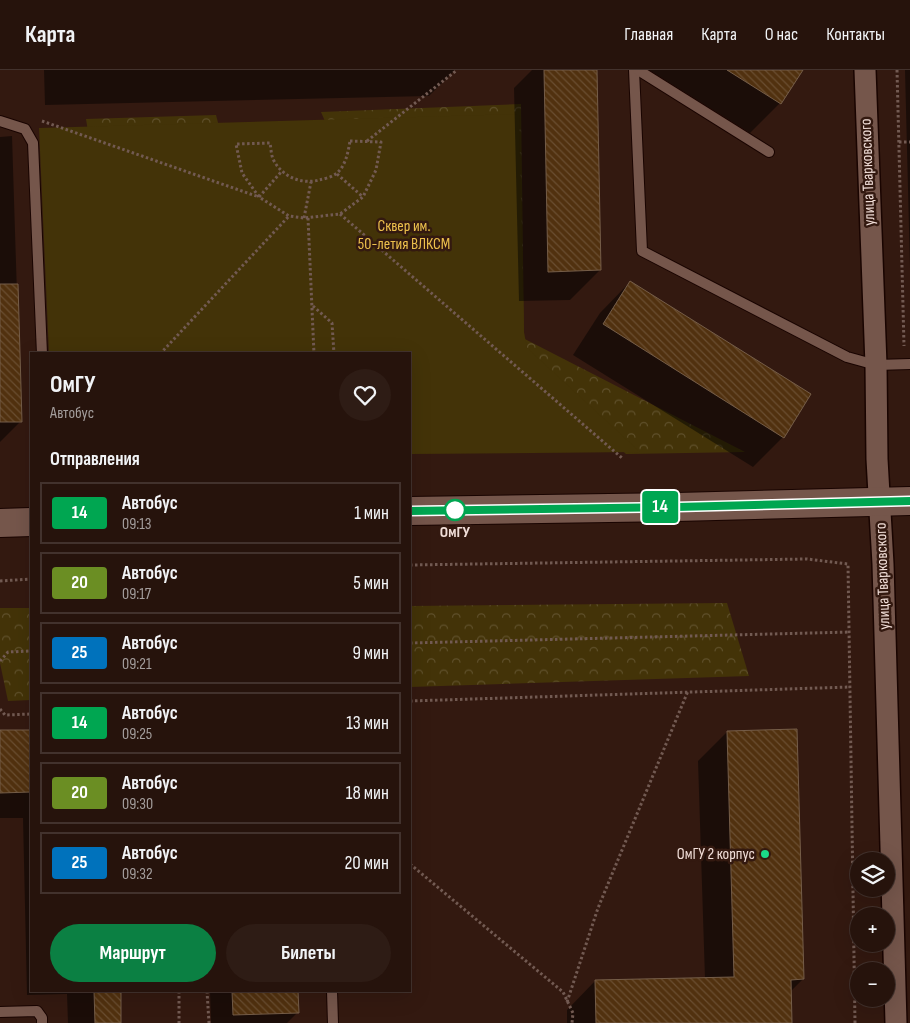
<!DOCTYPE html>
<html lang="ru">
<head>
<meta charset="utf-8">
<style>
	body { margin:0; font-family:"Sofia Sans Condensed",sans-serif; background:#2e1c15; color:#f1f3f6; height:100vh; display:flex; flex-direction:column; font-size:19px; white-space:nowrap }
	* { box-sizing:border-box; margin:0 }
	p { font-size:16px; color:#a49e9d }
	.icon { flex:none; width:28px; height:28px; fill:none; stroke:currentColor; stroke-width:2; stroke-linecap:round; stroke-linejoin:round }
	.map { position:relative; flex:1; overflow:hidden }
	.details { position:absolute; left:30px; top:282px; width:381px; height:640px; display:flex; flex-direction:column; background:#26130c; border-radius:0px; box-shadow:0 5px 20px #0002,0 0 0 1px #42322d }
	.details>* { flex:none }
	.badge { padding:0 10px; border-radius:4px; font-size:18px; line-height:32px }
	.fabs { position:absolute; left:850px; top:782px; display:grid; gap:10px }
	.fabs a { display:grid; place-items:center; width:45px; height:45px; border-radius:50%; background:#26130c; box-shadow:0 5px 20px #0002,0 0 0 1px #42322d; font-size:25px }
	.map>.badge { position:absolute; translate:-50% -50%; box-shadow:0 0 0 2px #fff }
	h2 { padding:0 20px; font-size:19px; line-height:45px }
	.round { display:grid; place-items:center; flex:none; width:52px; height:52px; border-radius:26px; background:#2e1c15 }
	.headline { display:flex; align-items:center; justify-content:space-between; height:85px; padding:0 20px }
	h1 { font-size:24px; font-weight:700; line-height:38px }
	.button { display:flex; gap:10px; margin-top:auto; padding:10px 20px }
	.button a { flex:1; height:58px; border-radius:30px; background:#0b8043; color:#fff; font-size:20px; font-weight:700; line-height:58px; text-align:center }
	.button a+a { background:#2e1c15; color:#f1f3f6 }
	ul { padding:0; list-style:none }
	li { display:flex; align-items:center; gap:15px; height:62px; margin:0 10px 8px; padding:0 10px; border:2px solid #42322d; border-radius:0px }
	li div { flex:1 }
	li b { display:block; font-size:19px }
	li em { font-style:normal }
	li .badge { min-width:55px; font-weight:700; text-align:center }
	header { display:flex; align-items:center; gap:30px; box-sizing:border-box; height:70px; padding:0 25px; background:#26130c; border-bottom:1px solid #42322d }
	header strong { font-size:24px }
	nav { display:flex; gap:28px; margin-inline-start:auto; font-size:18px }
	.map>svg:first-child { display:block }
	.forest { fill:url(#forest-crowns) }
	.park { fill:#433308 }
	.shadow { fill:#0007 }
	.building { fill:url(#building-back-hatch); stroke:#755d48 }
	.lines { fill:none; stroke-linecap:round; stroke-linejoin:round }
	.service-casing { stroke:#190400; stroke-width:12 }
	.minor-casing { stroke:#190400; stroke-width:24 }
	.secondary-casing { stroke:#190400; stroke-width:30 }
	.path { stroke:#725a52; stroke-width:3; stroke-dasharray:2.5 2.5; stroke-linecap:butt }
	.service { stroke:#75564b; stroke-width:10 }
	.minor { stroke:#75564b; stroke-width:21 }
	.secondary { stroke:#75564b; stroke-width:28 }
	.line-casing { stroke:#fff; stroke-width:11 }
	.line { stroke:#00a651; stroke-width:8 }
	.stop-dot { fill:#fff; stroke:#00a651; stroke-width:2.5 }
	.poi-dot { fill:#1ad988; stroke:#331910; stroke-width:2 }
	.labels { text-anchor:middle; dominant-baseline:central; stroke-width:5; stroke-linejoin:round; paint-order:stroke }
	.street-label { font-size:16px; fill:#f1ded8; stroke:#331910 }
	.park-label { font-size:16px; fill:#edc04c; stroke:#331910 }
	.stop-label { font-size:16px; font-weight:bold; fill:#f1ded8; stroke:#331910 }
	.poi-label { font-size:16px; fill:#f1ded8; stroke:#331910; text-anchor:end }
</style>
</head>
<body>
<header>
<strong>Карта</strong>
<nav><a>Главная</a><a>Карта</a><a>О нас</a><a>Контакты</a></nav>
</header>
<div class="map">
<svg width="910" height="953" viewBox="0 0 910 953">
	<defs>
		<pattern id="forest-crowns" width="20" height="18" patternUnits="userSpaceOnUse" patternTransform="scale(1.25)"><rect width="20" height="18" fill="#433308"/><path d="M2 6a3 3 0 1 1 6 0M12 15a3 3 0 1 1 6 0" fill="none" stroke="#5f502b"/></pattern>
		<pattern id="building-back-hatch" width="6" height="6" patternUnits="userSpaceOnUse" patternTransform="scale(1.25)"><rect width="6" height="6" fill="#51310f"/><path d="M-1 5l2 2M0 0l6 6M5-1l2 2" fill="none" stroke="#6a4e31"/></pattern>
	</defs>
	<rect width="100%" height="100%" fill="#331910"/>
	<g class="forest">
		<polygon points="521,34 524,262 517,265 745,382 626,384 477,251 335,74 321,42"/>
		<polygon points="216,45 232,107 88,61 86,49"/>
		<polygon points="727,533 749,606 410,617 410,536"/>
		<polygon points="0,538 31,538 31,630 8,631 0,593"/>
	</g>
	<polygon class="park" points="519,44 524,262 527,278 640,382 410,384 410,284 49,284 39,58"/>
	<g class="shadow">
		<polygon points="44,0 455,0 429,26 45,35"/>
		<polygon points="532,0 595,0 600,200 570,230 519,231 514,18"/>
		<polygon points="649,0 801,0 780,33 750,63"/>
		<polygon points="905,0 910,0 910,198"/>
		<polygon points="12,66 21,351 0,372 0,67"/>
		<polygon points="630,212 783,367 753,397 573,285 600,243"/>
		<polygon points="31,661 31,921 118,921 120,953 68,953 67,924 27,925 23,748 0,748 0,662"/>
		<polygon points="727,662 803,909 790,922 791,953 567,953 567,940 595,911 705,909 698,691"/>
		<polygon points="210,921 297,921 297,943 287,953 211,953"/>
	</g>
	<g class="building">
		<polygon points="544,0 597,0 601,200 548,202"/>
		<polygon points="727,0 803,0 781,34"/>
		<polygon points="630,211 811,324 784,368 603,254"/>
		<polygon points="0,214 18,214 22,352 0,352"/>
		<polygon points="797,659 804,909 791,910 792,953 596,953 595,910 734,907 727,661"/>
		<polygon points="0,660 31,660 31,722 0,723"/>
		<polygon points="94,921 121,921 121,953 95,953"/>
		<polygon points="232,921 298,921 299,943 233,945"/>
	</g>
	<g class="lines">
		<defs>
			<g id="service">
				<polyline points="634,0 642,181 847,287 876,295 910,294"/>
				<polyline points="638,0 769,82"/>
				<polyline points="0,51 25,59 33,73 42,284"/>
				<polyline points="332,921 333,953"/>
				<polyline points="0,942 37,941 42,948 42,953"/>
			</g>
			<polyline id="minor" points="865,0 876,295 877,389 883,494 896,953"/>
			<g id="secondary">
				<polyline points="410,441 677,437 910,431"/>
				<polyline points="0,453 31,452"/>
			</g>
		</defs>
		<use href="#service" class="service-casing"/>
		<use href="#minor" class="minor-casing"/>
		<use href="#secondary" class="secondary-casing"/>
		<g class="path">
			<polyline points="897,0 904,276"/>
			<polyline points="42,51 259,127 282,101"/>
			<path d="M350 71 381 72 376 100 363 127 340 144 304 148 289 146 259 127 242 103 236 74 270 73C271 78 271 84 273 89 281 106 301 115 319 110 324 109 332 107 337 103 346 95 348 82 350 71Z"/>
			<polyline points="367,71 457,0"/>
			<polyline points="899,72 910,72"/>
			<polyline points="337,104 363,127"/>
			<polyline points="340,144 622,388"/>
			<polyline points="304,148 311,112"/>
			<polyline points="308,148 314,284"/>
			<polyline points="313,236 332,253 334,284"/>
			<polyline points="160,284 289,146"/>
			<polyline points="410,495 807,489 848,494 855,953"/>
			<polyline points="0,511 31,509"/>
			<polyline points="410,573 850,562"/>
			<polyline points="0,591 8,582 31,581"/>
			<polyline points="410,631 850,617"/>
			<polyline points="0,639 5,645 31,644"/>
			<polyline points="410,794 563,922 573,943 572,953"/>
			<polyline points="179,921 179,953"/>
			<polyline points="207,921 209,953"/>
			<polyline points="567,932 598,838 688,621"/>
		</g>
		<use href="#service" class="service"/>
		<use href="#minor" class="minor"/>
		<use href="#secondary" class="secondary"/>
	</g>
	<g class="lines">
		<defs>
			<polyline id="line" points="410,441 677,437 910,431"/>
		</defs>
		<use href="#line" class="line-casing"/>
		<use href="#line" class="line"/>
	</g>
	<circle class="stop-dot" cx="455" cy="440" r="10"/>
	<circle class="poi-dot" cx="765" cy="784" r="5"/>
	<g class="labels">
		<g class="street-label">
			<text transform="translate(868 102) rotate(-92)">улица Тварковского</text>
			<text transform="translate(883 506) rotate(-92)">улица Тварковского</text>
		</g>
		<g class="park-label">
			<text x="404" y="156">Сквер им.<tspan x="404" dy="18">50-летия ВЛКСМ</tspan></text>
		</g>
		<g class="stop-label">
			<text x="455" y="462">ОмГУ</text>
		</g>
		<g class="poi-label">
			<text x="755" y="784">ОмГУ 2 корпус</text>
		</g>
	</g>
</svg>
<div class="fabs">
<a><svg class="icon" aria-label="layers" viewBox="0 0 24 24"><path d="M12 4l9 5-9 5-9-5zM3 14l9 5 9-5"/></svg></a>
<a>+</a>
<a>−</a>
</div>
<b class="badge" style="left:660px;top:437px;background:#00a651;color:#fff">14</b>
<section class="details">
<div class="headline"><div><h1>ОмГУ</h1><p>Автобус</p></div><a class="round"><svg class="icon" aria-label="heart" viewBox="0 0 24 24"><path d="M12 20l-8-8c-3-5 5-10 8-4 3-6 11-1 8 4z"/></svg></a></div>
<h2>Отправления</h2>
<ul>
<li><span class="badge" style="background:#00a651;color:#fff">14</span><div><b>Автобус</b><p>09:13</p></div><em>1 мин</em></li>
<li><span class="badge" style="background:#6b8e23;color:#fff">20</span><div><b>Автобус</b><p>09:17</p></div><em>5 мин</em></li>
<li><span class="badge" style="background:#0072bc;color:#fff">25</span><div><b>Автобус</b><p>09:21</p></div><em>9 мин</em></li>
<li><span class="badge" style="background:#00a651;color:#fff">14</span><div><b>Автобус</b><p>09:25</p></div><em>13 мин</em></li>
<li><span class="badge" style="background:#6b8e23;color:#fff">20</span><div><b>Автобус</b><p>09:30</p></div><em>18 мин</em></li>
<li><span class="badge" style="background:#0072bc;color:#fff">25</span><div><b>Автобус</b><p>09:32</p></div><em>20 мин</em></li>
</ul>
<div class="button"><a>Маршрут</a><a>Билеты</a></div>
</section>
</div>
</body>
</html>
